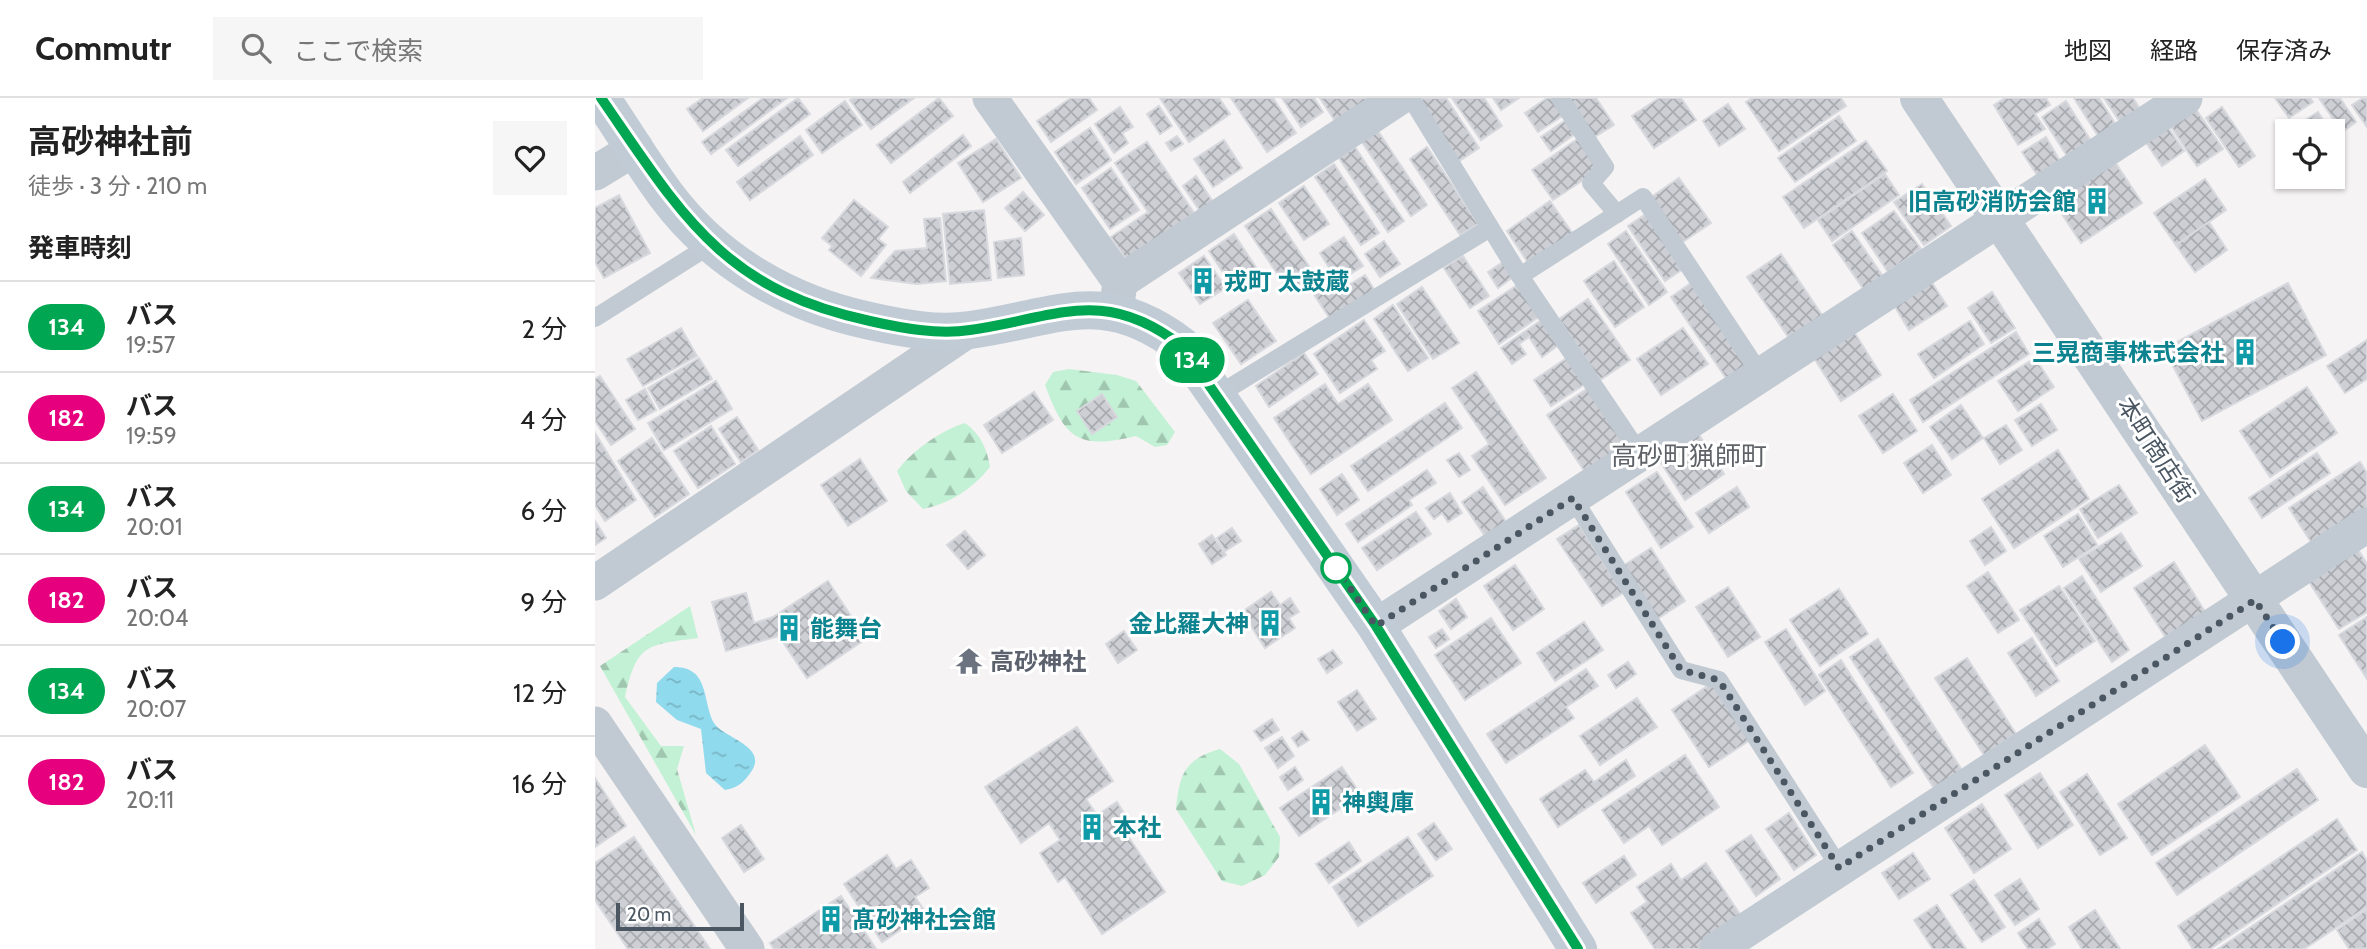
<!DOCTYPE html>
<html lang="ja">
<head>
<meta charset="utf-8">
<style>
	body { margin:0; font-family:Cabin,"Noto Sans JP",sans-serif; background:#f6f6f6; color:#222; height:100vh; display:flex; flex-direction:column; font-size:26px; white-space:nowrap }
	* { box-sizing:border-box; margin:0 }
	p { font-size:23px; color:#767676 }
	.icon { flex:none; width:38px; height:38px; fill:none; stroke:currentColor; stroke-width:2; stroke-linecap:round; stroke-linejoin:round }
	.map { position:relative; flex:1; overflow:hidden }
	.panel { display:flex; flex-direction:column; background:#fff; width:595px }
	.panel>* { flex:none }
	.badge { padding:0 14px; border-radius:23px; font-size:24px; line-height:46px }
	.buttons { position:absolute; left:1680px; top:21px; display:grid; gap:14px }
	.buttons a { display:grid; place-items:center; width:70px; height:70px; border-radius:0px; background:#fff; box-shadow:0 2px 5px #0004; font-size:35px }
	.scale { position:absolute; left:21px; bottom:18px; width:128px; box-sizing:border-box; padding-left:7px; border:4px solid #4a5661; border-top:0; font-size:19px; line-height:24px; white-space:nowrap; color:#4a5661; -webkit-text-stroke:5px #fff; paint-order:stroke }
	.you { position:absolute; width:35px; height:35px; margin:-18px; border:5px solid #fff; border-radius:50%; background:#1a73e8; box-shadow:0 0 0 10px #1a73e833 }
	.map>.badge { position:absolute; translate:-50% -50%; box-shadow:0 0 0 4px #fff }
	h2 { padding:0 28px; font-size:26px; line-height:63px }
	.round { display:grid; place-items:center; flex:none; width:74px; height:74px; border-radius:0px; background:#f6f6f6 }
	.headline { display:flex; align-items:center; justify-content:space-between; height:119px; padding:0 28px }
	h1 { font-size:33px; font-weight:700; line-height:52px }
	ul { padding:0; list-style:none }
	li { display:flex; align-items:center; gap:21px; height:91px; padding:0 28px; border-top:2px solid #e0e0e0 }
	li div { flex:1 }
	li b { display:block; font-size:26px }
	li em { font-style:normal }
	li .badge { min-width:77px; font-weight:700; text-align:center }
	header { display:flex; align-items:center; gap:42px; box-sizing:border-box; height:98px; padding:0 35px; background:#fff; border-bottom:2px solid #e0e0e0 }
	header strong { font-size:33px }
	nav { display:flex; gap:38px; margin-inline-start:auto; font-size:24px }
	.search { width:490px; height:63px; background:#f6f6f6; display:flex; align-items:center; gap:18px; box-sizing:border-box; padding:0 24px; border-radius:0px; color:#767676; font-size:26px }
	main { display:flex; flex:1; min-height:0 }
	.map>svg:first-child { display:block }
	.forest { fill:url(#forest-firs) }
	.water { fill:url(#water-ripples) }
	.building { fill:url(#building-cross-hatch); stroke:#d7d9de; stroke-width:2 }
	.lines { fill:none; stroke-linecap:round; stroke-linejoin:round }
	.service { stroke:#c1cad2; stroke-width:18 }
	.minor { stroke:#c1cad2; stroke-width:35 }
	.tertiary { stroke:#c1cad2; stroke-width:38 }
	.secondary { stroke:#c1cbd6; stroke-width:38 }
	.line-casing { stroke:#fff; stroke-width:16 }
	.line { stroke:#00a651; stroke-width:10 }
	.walk { stroke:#4a5661; stroke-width:7; stroke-dasharray:0 12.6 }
	.stop-dot { fill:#fff; stroke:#00a651; stroke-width:3.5 }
	.labels { text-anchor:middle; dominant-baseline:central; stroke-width:6; stroke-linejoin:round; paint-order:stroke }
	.culture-label { font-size:24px; font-weight:bold; fill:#0d838f; stroke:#fff; text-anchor:start }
	.street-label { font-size:24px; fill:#4a5661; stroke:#fff }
	.worship-label { font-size:24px; font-weight:bold; fill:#5b616d; stroke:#fff; text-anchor:start }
	.neighbourhood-label { font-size:26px; fill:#5f6368; stroke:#fff }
</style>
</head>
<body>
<header>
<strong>Commutr</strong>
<div class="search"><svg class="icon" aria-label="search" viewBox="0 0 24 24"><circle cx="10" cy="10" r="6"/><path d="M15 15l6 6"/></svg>ここで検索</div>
<nav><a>地図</a><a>経路</a><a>保存済み</a></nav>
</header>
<main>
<section class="panel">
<div class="headline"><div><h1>高砂神社前</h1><p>徒歩 · 3 分 · 210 m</p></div><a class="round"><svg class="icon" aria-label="heart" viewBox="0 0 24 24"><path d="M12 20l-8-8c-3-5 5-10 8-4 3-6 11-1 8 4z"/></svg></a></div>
<h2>発車時刻</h2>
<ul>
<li><span class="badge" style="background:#00a651;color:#fff">134</span><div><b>バス</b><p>19:57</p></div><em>2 分</em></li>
<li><span class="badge" style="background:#e6007e;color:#fff">182</span><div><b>バス</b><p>19:59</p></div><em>4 分</em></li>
<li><span class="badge" style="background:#00a651;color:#fff">134</span><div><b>バス</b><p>20:01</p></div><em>6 分</em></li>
<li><span class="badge" style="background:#e6007e;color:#fff">182</span><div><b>バス</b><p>20:04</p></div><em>9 分</em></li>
<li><span class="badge" style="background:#00a651;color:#fff">134</span><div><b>バス</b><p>20:07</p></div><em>12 分</em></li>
<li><span class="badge" style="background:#e6007e;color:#fff">182</span><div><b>バス</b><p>20:11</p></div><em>16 分</em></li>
</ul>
</section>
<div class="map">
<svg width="1772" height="851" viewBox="0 0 1772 851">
	<defs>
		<pattern id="forest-firs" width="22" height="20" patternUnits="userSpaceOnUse" patternTransform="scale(1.75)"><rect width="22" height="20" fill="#c3f1d5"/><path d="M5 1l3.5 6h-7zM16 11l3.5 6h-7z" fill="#a0c6b0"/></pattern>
		<pattern id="water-ripples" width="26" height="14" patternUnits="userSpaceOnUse" patternTransform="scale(1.75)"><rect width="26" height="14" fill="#90daee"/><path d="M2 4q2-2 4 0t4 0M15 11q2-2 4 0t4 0" fill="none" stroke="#78b4c4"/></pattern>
		<pattern id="building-cross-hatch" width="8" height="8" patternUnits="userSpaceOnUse" patternTransform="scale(1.75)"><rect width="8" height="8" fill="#cdcfd5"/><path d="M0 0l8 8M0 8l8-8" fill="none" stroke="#a8abb0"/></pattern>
	</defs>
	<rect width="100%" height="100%" fill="#f5f3f3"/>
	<g class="forest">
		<path d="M474 271 522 277 541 283 580 334 572 347 560 349 541 338C483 352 470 341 450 287L458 274Z"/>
		<path d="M370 325C385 336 392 350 395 369 377 391 356 405 328 411L311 393 302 373C316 354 346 332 370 325Z"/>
		<path d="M95 508 103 540C52 547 42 545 30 599L66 648H89L82 671 101 737 5 568Z"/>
		<path d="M625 651 644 666 685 739 684 759 670 777 647 788 627 783 581 711C584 676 590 661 625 651Z"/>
	</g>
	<path class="water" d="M79 569C115 569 107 603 119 625 128 640 174 648 156 674 149 684 143 690 130 692L111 675 106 631 82 622 61 604 62 585Z"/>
	<g class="building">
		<polygon points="108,0 153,0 108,33 92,11"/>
		<polygon points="168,0 192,0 116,56 107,44"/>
		<polygon points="203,0 215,16 143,68 131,52"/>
		<polygon points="259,0 319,0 276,31 255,2"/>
		<polygon points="344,0 358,18 296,65 282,47"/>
		<polygon points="476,0 494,0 502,12 456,44 442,23"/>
		<polygon points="565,0 624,0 635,16 594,44"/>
		<polygon points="636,0 678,0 701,35 672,54"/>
		<polygon points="687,0 719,0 728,14 706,29"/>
		<polygon points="725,0 782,0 742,26"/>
		<polygon points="829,0 851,0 884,50 861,65 822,4"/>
		<polygon points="857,0 889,0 907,28 886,42"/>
		<polygon points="898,0 924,0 906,12"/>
		<polygon points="952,0 956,0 969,17 943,34 930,15"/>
		<polygon points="971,0 1001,0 1019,27 998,40"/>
		<polygon points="1064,0 1086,0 1101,22 1059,50 1037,18"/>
		<polygon points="1157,0 1246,0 1251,8 1184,53 1151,4"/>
		<polygon points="1410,0 1451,0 1455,7 1440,16 1450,31 1423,47 1399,7"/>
		<polygon points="1479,0 1504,0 1521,27 1503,38"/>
		<polygon points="1509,0 1538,0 1545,11 1525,24"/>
		<polygon points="1680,0 1715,0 1718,4 1694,20"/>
		<polygon points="1724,0 1745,0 1761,24 1747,34"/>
		<polygon points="1768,0 1772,0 1772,29 1757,7"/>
		<polygon points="250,3 267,27 227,55 211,32"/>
		<polygon points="1471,3 1496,43 1472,58 1447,19"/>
		<polygon points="1133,6 1150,31 1124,48 1108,23"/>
		<polygon points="1598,7 1628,51 1602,68 1573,24"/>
		<polygon points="564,8 577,28 565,36 552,16"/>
		<polygon points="525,9 538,29 527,35 533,45 519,55 500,26"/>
		<polygon points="1627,9 1660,58 1644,69 1611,20"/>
		<polygon points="1723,14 1735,33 1696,33 1695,32"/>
		<polygon points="1244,18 1261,43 1200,84 1183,60"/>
		<polygon points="971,22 980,36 956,53 946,39"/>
		<polygon points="1570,25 1589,53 1567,68 1548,40"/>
		<polygon points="495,30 516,62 481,86 460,54"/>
		<polygon points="783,33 832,107 816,118 767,44"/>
		<polygon points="368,37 376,48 315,95 308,84"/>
		<polygon points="205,38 218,57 155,102 142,84"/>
		<polygon points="582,38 588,46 576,53 571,45"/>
		<polygon points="1451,39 1465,63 1442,77 1427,54"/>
		<polygon points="984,40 1005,71 958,102 937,72"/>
		<polygon points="401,41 426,80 388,104 363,65"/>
		<polygon points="629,42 647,70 618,89 599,61"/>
		<polygon points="1271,43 1292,73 1209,130 1188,99"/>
		<polygon points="552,44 599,115 531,161 516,139 553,114 520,65"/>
		<polygon points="760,49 809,123 793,134 744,60"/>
		<polygon points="832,49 883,126 865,137 815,61"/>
		<polygon points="1518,61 1547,105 1486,145 1457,101"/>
		<polygon points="739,66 784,135 766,147 720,79"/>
		<polygon points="516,70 544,112 515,131 487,90"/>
		<polygon points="1290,76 1304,97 1237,143 1223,122"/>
		<polygon points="601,78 618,104 605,113 588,88"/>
		<polygon points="1084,80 1116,125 1086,145 1055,100"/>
		<polygon points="1610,81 1631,112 1581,147 1559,115"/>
		<polygon points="1327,86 1356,128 1329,147 1299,104"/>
		<polygon points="709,88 734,126 709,142 684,105"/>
		<polygon points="428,94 449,117 430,133 410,110"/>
		<polygon points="24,97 55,155 9,180 0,164 0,110"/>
		<polygon points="259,102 293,129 283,141 291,147 266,178 234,152 237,148 227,140"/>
		<polygon points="955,103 978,136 934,166 912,133"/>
		<polygon points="676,111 719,176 694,193 650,128"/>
		<polygon points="389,112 396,182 355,186 348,116"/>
		<polygon points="1299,113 1326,151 1293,174 1267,135"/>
		<polygon points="1054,114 1091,169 1070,183 1033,128"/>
		<polygon points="345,120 351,183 322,186 276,180 300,153 332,150 329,121"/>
		<polygon points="1614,124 1632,152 1600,174 1581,147"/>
		<polygon points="1031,133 1072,194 1054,207 1013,146"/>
		<polygon points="1257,133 1289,180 1270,193 1238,147"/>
		<polygon points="639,136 662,171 637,188 614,153"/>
		<polygon points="749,139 768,168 743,184 725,155"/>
		<polygon points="426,140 429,177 403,180 399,144"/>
		<polygon points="789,143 805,166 785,179 770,156"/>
		<polygon points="1186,156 1229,220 1196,243 1152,179"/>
		<polygon points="609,158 631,190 605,206 584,175"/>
		<polygon points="868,158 894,198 875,210 849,170"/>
		<polygon points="1019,163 1049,209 1020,229 989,183"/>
		<polygon points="908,164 918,179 903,190 893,174"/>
		<polygon points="770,177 780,193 736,222 716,192 730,183 739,196"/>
		<polygon points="1099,183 1156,266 1133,283 1076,199"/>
		<polygon points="1336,183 1352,208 1314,232 1299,207"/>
		<polygon points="1693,185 1731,257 1607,323 1569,251"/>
		<polygon points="924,186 945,218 904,246 883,213"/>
		<polygon points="827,189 864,245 838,261 802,206"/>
		<polygon points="1397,194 1420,230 1396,245 1373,210"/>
		<polygon points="993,201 1035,262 1005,282 964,221"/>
		<polygon points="653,202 681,243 646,266 618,225"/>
		<polygon points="798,207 833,260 813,273 779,221"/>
		<polygon points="948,221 965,246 947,259 934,239 924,246 931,256 917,266 906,250"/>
		<polygon points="769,222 790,253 776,262 782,271 745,295 719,256"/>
		<polygon points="1375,223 1389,246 1339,280 1323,256"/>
		<polygon points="1256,229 1286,277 1246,303 1216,255"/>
		<polygon points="86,230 102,258 48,288 32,261"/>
		<polygon points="1088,230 1113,266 1066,297 1042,261"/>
		<polygon points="1421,234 1434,256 1328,324 1315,302"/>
		<polygon points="1772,242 1772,281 1750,295 1732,268"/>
		<polygon points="709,255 723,276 674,309 661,288"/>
		<polygon points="104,260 117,281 65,311 53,290"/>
		<polygon points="972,260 990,286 956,308 939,282"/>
		<polygon points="1440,260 1459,289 1423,313 1403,283"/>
		<polygon points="881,274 951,380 910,407 877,358 894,346 857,290"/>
		<polygon points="5,278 40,331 16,347 0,323 0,281"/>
		<polygon points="121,283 137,311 69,352 53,325"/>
		<polygon points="730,286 743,306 773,286 797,322 716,376 679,320"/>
		<polygon points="995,289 1032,346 990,374 952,317"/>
		<polygon points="1712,289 1742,335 1675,379 1645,333"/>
		<polygon points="50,291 61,312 43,322 31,302"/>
		<polygon points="439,294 458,322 407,355 389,327"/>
		<polygon points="507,296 522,319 497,336 482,313"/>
		<polygon points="1298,296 1322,333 1288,355 1264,318"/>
		<polygon points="850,305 867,330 773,393 756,368"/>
		<polygon points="1446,306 1462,332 1437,348 1420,322"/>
		<polygon points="1366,307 1388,340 1357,361 1335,329"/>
		<polygon points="142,319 163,352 146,364 124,331"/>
		<polygon points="1411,327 1427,352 1405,366 1389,340"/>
		<polygon points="116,328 140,366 103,390 79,353"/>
		<polygon points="0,335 41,402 10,423 0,407"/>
		<polygon points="1103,335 1129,376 1090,402 1063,360"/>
		<polygon points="57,340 94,396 60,419 23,363"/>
		<polygon points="1337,347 1356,377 1328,395 1309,365"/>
		<polygon points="1463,352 1494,401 1419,450 1387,401"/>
		<polygon points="864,355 875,372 864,379 852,362"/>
		<polygon points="1722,355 1735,375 1667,420 1654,400"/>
		<polygon points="265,361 292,403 253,428 226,387"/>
		<polygon points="1765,364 1772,375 1772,411 1718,447 1694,410"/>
		<polygon points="832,372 841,385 814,402 817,407 763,444 751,426"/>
		<polygon points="1062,374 1098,429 1066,450 1031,394"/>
		<polygon points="747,376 764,402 742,417 725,391"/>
		<polygon points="1524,387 1542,415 1503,440 1485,411"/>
		<polygon points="888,389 913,427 892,441 867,404"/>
		<polygon points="1142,389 1154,409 1114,435 1101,415"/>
		<polygon points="855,395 867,415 853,424 847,415 839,421 831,410"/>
		<polygon points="821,414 836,436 782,472 767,450"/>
		<polygon points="1483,416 1502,447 1468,469 1449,438"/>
		<polygon points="0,423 11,440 0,447"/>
		<polygon points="984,427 1028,495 1007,508 962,441"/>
		<polygon points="1396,429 1411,453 1390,467 1375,443"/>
		<polygon points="637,430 646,443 630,453 622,440"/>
		<polygon points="370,433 390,457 373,471 352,447"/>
		<polygon points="1526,435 1547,468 1506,494 1484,461"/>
		<polygon points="617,437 631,457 617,466 604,446"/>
		<polygon points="1056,450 1090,503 1062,521 1028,468"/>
		<polygon points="1762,450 1772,466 1772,514 1744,531 1713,482"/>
		<polygon points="1579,464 1612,517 1573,543 1539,490"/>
		<polygon points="920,467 949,511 918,532 889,488"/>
		<polygon points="1393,474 1424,522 1403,535 1372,488"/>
		<polygon points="1487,478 1534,552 1517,564 1469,490"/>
		<polygon points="233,483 271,541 212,580 184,538 131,553 117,504 151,495 159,525 178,519"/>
		<polygon points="1464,488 1500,543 1461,568 1425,512"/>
		<polygon points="1133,489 1165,539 1133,559 1101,509"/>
		<polygon points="1244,491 1273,536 1225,568 1195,522"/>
		<polygon points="676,494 685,507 695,500 704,514 694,520 700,530 670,550 647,514"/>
		<polygon points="861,501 872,519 856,531 844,513"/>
		<polygon points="1772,519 1772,581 1744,537"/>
		<polygon points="896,520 926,565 870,602 840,557"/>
		<polygon points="989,524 1008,552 960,583 942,555"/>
		<polygon points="847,531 854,541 841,550 834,539"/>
		<polygon points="1191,531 1230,593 1210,607 1170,544"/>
		<polygon points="529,533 542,552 523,565 511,546"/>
		<polygon points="1437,540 1464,583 1441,598 1413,555"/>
		<polygon points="1283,541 1372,680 1344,698 1255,559"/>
		<polygon points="738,552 747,565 732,575 723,561"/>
		<polygon points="1372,560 1421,636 1389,657 1340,580"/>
		<polygon points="1246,562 1318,675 1296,689 1224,577"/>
		<polygon points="1033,564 1041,576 1021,590 1013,577"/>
		<polygon points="991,571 1003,588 971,609 979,620 911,665 892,636"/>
		<polygon points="1117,585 1155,642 1114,669 1077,612"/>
		<polygon points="762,592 781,621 762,633 743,604"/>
		<polygon points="1042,600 1062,629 1005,667 985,638"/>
		<polygon points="677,621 684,632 666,643 659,633"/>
		<polygon points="482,629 518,683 491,701 502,717 522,704 540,733 533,738 570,794 507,836 470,779 463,784 445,755 465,742 454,725 426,745 390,689"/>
		<polygon points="707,633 714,642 703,649 697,640"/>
		<polygon points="687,639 699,658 683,670 670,650"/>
		<polygon points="1610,647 1645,699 1557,757 1523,706"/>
		<polygon points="1090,657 1124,709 1067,747 1054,728 1029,745 1007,712"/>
		<polygon points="1031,662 1040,678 963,729 945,701 990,672 999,684"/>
		<polygon points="700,669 708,682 693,692 685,679"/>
		<polygon points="747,669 766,697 704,738 685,710"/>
		<polygon points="1702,671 1723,702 1582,797 1561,765"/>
		<polygon points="1445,675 1478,727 1443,750 1410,697"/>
		<polygon points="1492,676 1532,740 1505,757 1465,694"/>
		<polygon points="0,680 31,728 0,749"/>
		<polygon points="1387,706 1416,751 1379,775 1350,730"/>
		<polygon points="1194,715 1221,757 1199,772 1171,731"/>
		<polygon points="1742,721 1762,752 1615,851 1598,851 1583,828"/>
		<polygon points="839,725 857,751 841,762 823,736"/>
		<polygon points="146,727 169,761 149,774 127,740"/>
		<polygon points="1156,737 1185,781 1161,798 1131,753"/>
		<polygon points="39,739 115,851 33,851 0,802 0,765"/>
		<polygon points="813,739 838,778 763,828 738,789"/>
		<polygon points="754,744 766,763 734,785 721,766"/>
		<polygon points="1767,754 1772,763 1772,809 1709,851 1623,851"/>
		<polygon points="1318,755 1335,781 1304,801 1287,775"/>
		<polygon points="292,757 301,771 316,762 334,790 320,799 331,815 287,844 249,786"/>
		<polygon points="1029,758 1041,777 1001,805 988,785"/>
		<polygon points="1111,765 1148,821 1104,851 1060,851 1036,815 1052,804 1042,789 1076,766 1086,782"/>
		<polygon points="1425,781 1444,811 1420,827 1400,797"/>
		<polygon points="1379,782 1410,829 1387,844 1356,797"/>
		<polygon points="246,798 281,851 179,851 175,845"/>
		<polygon points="1342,807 1371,851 1338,851 1319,822"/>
		<polygon points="1772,811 1772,850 1754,851 1742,832"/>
		<polygon points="1500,812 1525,851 1487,851 1474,829"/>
		<polygon points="1444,821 1460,846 1452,851 1433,851 1423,835"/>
	</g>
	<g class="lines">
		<g class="service">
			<polyline points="816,0 925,178 1045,356"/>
			<polyline points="965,0 1010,69 996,85 1022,116"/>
			<polyline points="925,178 1048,99 1166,277"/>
			<polyline points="0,220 117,146"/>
			<polyline points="621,298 895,130"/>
			<polyline points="978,400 1086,572 1124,582 1245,770"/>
		</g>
		<g class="minor">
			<polyline points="395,0 525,184 522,207"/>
			<polyline points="0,75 41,50"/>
			<polyline points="525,184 804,0"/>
			<polyline points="0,485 372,233"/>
			<polyline points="781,528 1590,0"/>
			<polyline points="0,626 152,851"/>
			<polyline points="1122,851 1772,427"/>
		</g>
		<polyline class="tertiary" points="1324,0 1772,671"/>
		<path class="secondary" d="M6 0C28 32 48 66 71 97 121 164 194 206 275 223 306 230 343 237 375 232 462 220 507 187 587 248L781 528 983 851"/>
	</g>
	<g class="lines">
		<defs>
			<path id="line" d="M6 0C85 114 127 192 275 223 306 230 343 237 375 232 461 220 508 187 587 248L781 528 983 851"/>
		</defs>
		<use href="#line" class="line-casing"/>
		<use href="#line" class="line"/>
		<polyline class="walk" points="741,470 738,465 781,528 978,400 1086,572 1124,582 1244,770 1660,502 1688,544"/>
	</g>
	<defs>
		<symbol id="building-bare" viewBox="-9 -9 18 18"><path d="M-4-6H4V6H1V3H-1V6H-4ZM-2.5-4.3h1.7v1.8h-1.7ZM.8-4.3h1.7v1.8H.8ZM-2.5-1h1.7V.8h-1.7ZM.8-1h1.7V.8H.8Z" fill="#0f9aa8" stroke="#fff" stroke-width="2.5" paint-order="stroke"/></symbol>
		<symbol id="temple-bare" viewBox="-9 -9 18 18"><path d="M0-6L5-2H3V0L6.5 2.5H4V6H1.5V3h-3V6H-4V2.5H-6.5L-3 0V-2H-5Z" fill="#6b7280" stroke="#fff" stroke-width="2.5" paint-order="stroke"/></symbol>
	</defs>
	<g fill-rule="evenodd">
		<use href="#building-bare" x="1483" y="84" width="38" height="38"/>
		<use href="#building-bare" x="589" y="164" width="38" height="38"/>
		<use href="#building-bare" x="1631" y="235" width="38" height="38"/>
		<use href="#building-bare" x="656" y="506" width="38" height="38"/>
		<use href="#building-bare" x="175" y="511" width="38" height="38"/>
		<use href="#temple-bare" x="355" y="544" width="38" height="38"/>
		<use href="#building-bare" x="707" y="685" width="38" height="38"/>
		<use href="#building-bare" x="478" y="710" width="38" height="38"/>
		<use href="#building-bare" x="217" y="802" width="38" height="38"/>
	</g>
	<circle class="stop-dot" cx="741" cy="470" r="14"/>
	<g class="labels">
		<g class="culture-label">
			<text x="1481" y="103" text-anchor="end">旧高砂消防会館</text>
			<text x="629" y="183">戎町 太鼓蔵</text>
			<text x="1629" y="254" text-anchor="end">三晃商事株式会社</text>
			<text x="654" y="525" text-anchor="end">金比羅大神</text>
			<text x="215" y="530">能舞台</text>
			<text x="747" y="704">神輿庫</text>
			<text x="518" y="729">本社</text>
			<text x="257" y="821">髙砂神社会館</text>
		</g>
		<g class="street-label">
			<text transform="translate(1561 352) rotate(57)">本町商店街</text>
		</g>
		<g class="worship-label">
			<text x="395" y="563">高砂神社</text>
		</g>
		<g class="neighbourhood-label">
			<text x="1094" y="358">高砂町猟師町</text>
		</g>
	</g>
</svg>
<div class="buttons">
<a><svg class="icon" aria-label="locate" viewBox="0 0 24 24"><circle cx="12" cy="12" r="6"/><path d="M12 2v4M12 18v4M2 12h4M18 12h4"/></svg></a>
</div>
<div class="scale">20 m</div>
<div class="you" style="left:1688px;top:544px"></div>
<b class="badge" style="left:597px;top:262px;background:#00a651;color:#fff">134</b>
</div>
</main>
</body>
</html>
